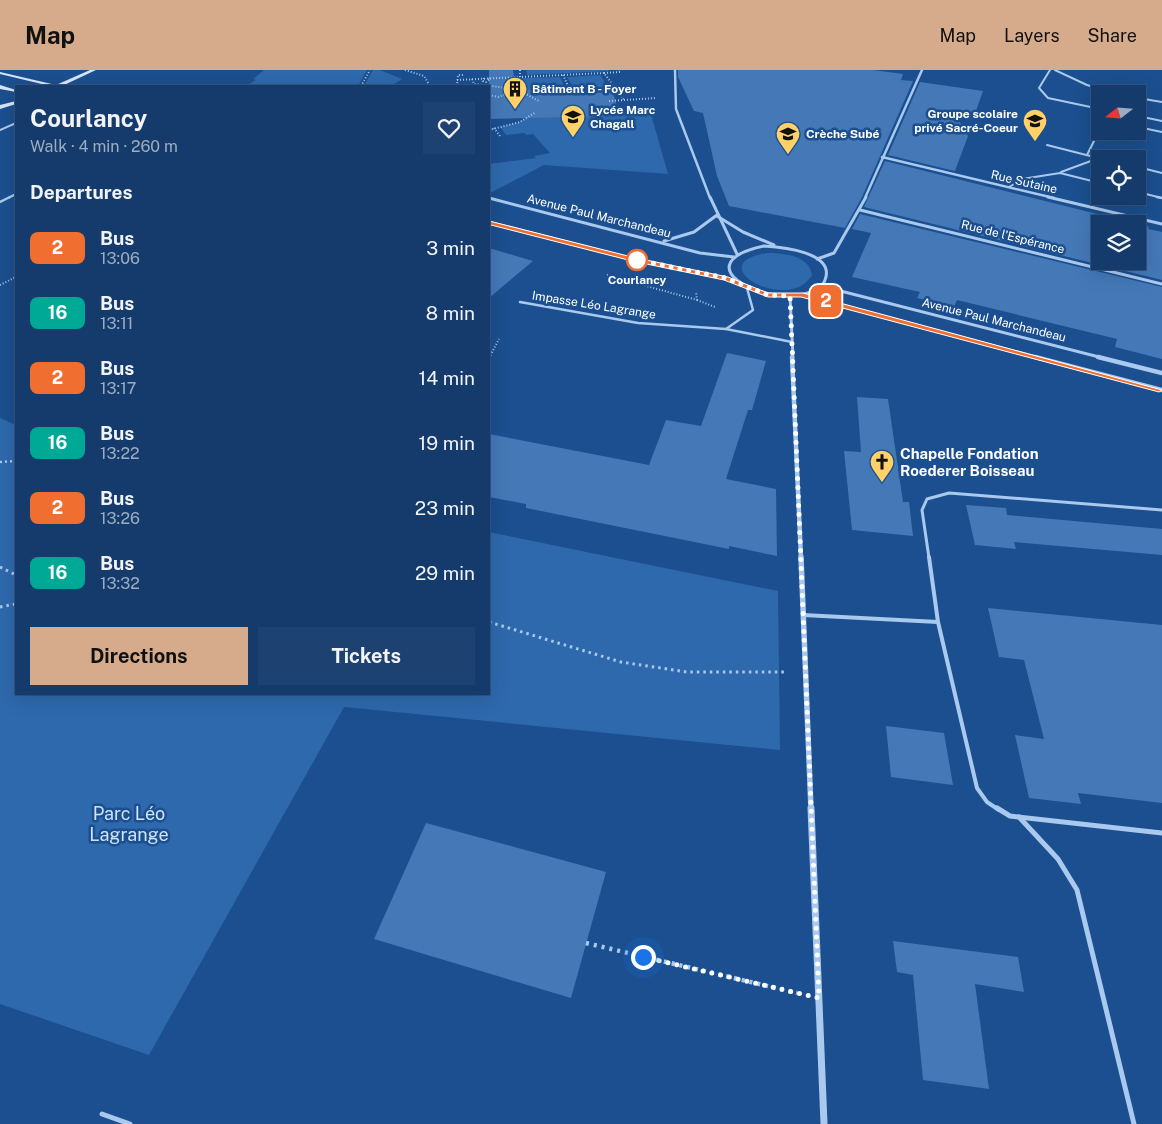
<!DOCTYPE html>
<html lang="en">
<head>
<meta charset="utf-8">
<style>
	body { margin:0; font-family:"Public Sans",sans-serif; background:#1d4271; color:#f1f3f6; height:100vh; display:flex; flex-direction:column; font-size:19px; white-space:nowrap }
	* { box-sizing:border-box; margin:0 }
	p { font-size:16px; color:#9dadc1 }
	.icon { flex:none; width:28px; height:28px; fill:none; stroke:currentColor; stroke-width:2; stroke-linecap:round; stroke-linejoin:round }
	.map { position:relative; flex:1; overflow:hidden }
	.drawer { position:absolute; left:15px; top:15px; width:475px; height:610px; display:flex; flex-direction:column; background:#143b6b; border-radius:0px; box-shadow:0 5px 20px #0002,0 0 0 1px #33557e }
	.drawer>* { flex:none }
	.badge { padding:0 10px; border-radius:8px; font-size:18px; line-height:32px }
	.needle { width:32px; rotate:253deg }
	.buttons { position:absolute; left:1091px; top:15px; display:grid; gap:10px }
	.buttons a { display:grid; place-items:center; width:55px; height:55px; border-radius:0px; background:#143b6b; box-shadow:0 5px 20px #0002,0 0 0 1px #33557e; font-size:25px }
	.you { position:absolute; width:25px; height:25px; margin:-12px; border:4px solid #fff; border-radius:50%; background:#1a73e8; box-shadow:0 0 0 8px #1a73e833 }
	.map>.badge { position:absolute; translate:-50% -50%; box-shadow:0 0 0 2px #fff }
	h2 { padding:0 15px; font-size:19px; line-height:45px }
	.round { display:grid; place-items:center; flex:none; width:52px; height:52px; border-radius:0px; background:#1d4271 }
	.summary { display:flex; align-items:center; justify-content:space-between; height:85px; padding:0 15px }
	h1 { font-size:24px; font-weight:700; line-height:38px }
	.primary-button { display:flex; gap:10px; margin-top:auto; padding:10px 15px }
	.primary-button a { flex:1; height:58px; border-radius:0px; background:#d6ab8b; color:#111; font-size:20px; font-weight:700; line-height:58px; text-align:center }
	.primary-button a+a { background:#1d4271; color:#f1f3f6 }
	ul { padding:0; list-style:none }
	li { display:flex; align-items:center; gap:15px; height:65px; padding:0 15px }
	li div { flex:1 }
	li b { display:block; font-size:19px }
	li em { font-style:normal }
	li .badge { min-width:55px; font-weight:700; text-align:center }
	header { display:flex; align-items:center; gap:30px; box-sizing:border-box; height:70px; padding:0 25px; background:#d6ab8b; color:#111 }
	header strong { font-size:24px }
	nav { display:flex; gap:28px; margin-inline-start:auto; font-size:18px }
	.map>svg:first-child { display:block }
	.green { fill:#2e69ad }
	.building { fill:#4478b7; fill-rule:evenodd }
	.lines { fill:none; stroke-linecap:round; stroke-linejoin:round }
	.path-far3 { stroke:#a9c9ee; stroke-width:2; stroke-dasharray:1 2; stroke-linecap:butt }
	.path-far2 { stroke:#a9c9ee; stroke-width:2.5; stroke-dasharray:2 3; stroke-linecap:butt }
	.path-far1 { stroke:#a9c9ee; stroke-width:3; stroke-dasharray:2.5 4; stroke-linecap:butt }
	.path { stroke:#a9c9ee; stroke-width:4.5; stroke-dasharray:3 5; stroke-linecap:butt }
	.lane-far4 { stroke:#a9c9ee; stroke-width:2 }
	.lane-far3 { stroke:#a9c9ee; stroke-width:2.5 }
	.lane-far2 { stroke:#a9c9ee; stroke-width:3 }
	.lane-far1 { stroke:#a9c9ee; stroke-width:4 }
	.lane { stroke:#a9c9ee; stroke-width:5 }
	.street-far4 { stroke:#a9c9ee; stroke-width:2.5 }
	.street-far3 { stroke:#a9c9ee; stroke-width:3 }
	.street-far2 { stroke:#a9c9ee; stroke-width:4.5 }
	.street-far1 { stroke:#a9c9ee; stroke-width:5.5 }
	.street { stroke:#a9c9ee; stroke-width:7 }
	.secondary { fill:#d6e6fa; fill-rule:evenodd }
	.path-bridge { stroke:#a9c9ee; stroke-width:2; stroke-dasharray:1 2; stroke-linecap:butt }
	.line { fill:#f06e30; stroke:#fff }
	.walk { stroke:#fff; stroke-width:5; stroke-dasharray:0 9 }
	.stop-dot { fill:#fff; stroke:#f06e30; stroke-width:2.5 }
	.labels { text-anchor:middle; dominant-baseline:central; stroke-width:5; stroke-linejoin:round; paint-order:stroke }
	.far-poi-label { font-size:12px; font-weight:bold; fill:#fff; stroke:#1b4f8f; text-anchor:start }
	.far-street-label { font-size:12px; fill:#fff; stroke:#1b4f8f }
	.far-stop-label { font-size:12px; font-weight:bold; fill:#fff; stroke:#1b4f8f }
	.poi-label { font-size:15px; font-weight:bold; fill:#fff; stroke:#1b4f8f; text-anchor:start }
	.near-park-label { font-size:18px; fill:#cfe3fa; stroke:#1b4f8f }
</style>
</head>
<body>
<header>
<strong>Map</strong>
<nav><a>Map</a><a>Layers</a><a>Share</a></nav>
</header>
<div class="map">
<svg width="1162" height="1054" viewBox="0 0 1162 1054">
	<rect width="100%" height="100%" fill="#1b4f8f"/>
	<g class="green">
		<polygon points="264,0 367,0 358,16 246,16 256,10 253,9"/>
		<polygon points="373,0 380,0 402,9 391,16 364,16"/>
		<polygon points="526,0 608,0 609,1 527,5"/>
		<polygon points="600,5 610,20 573,17 567,7"/>
		<polygon points="560,7 565,18 538,19 532,25 523,20 496,14 495,9"/>
		<polygon points="643,40 650,41 668,104 544,95 492,122 489,121 489,94 536,88 534,86 550,83 533,64 527,65 524,63 506,65 500,57 517,53 528,47 611,46 611,41"/>
		<path d="M767 183C783 183 809 185 812 205 789 245 698 194 767 183Z"/>
		<polygon points="0,348 16,355 16,624 489,624 489,462 778,521 780,680 344,637 149,985 0,934"/>
	</g>
	<g class="building">
		<polygon points="489,0 513,0 516,21 611,15 618,41 611,41 611,46 489,49"/>
		<polygon points="678,0 873,0 903,4 901,10 913,11 862,127 845,158 729,136 717,106 703,43 694,41 678,7"/>
		<polygon points="920,12 983,21 973,49 957,47 968,66 955,101 888,85"/>
		<path d="M885 91 1149 157 1148 159 1162 162V210L864 137ZM1100 154H1138V191H1100Z"/>
		<polygon points="860,144 1162,217 1162,289 1115,277 1117,269 957,230 954,237 917,228 920,222 852,207 871,163 852,159"/>
		<polygon points="489,178 533,191 489,228"/>
		<polygon points="727,283 766,291 752,340 748,340 726,409 776,419 777,486 729,476 729,479 526,438 526,434 489,427 489,364 649,395 666,350 701,356"/>
		<polygon points="857,327 888,329 903,432 909,432 913,466 852,460 844,381 861,382"/>
		<polygon points="966,435 1006,438 1007,445 1162,459 1162,485 1014,472 1016,479 975,475"/>
		<polygon points="988,538 1162,555 1162,733 1078,723 1081,734 1029,728 1015,665 1044,669 1024,590 999,587"/>
		<polygon points="886,656 944,663 953,715 891,707"/>
		<polygon points="426,753 606,802 571,928 374,869"/>
		<polygon points="893,871 1018,887 1024,922 975,914 989,1019 923,1010 913,905 897,902"/>
	</g>
	<g class="lines">
		<g class="path-far3">
			<polyline points="405,0 424,6 430,16"/>
			<polyline points="520,0 520,7 604,3 624,30"/>
			<polyline points="604,3 620,2 619,0"/>
			<polyline points="563,5 569,18"/>
			<polyline points="484,8 483,11 486,12 490,9 488,8"/>
			<polyline points="472,9 474,14 516,19 539,31"/>
			<polyline points="457,10 520,7"/>
			<polyline points="361,16 370,0"/>
			<polyline points="447,16 457,15 458,5 463,5"/>
			<polyline points="489,25 498,27 517,21"/>
			<polyline points="609,31 656,28"/>
			<polyline points="489,60 520,52 536,42"/>
			<polyline points="607,205 697,230 696,222"/>
			<polyline points="0,215 16,207"/>
			<polyline points="697,230 715,237"/>
			<polyline points="489,288 499,269"/>
		</g>
		<polyline class="path-far2" points="0,392 16,391"/>
		<g class="path-far1">
			<polyline points="0,497 16,505"/>
			<polyline points="0,537 16,534"/>
			<polyline points="489,552 621,592 687,602 786,602"/>
		</g>
		<polyline class="path" points="586,873 797,923"/>
		<g class="lane-far4">
			<polyline points="1050,0 1039,18 1048,28 1100,39"/>
			<polyline points="1055,0 1087,15 1117,24"/>
			<polyline points="1138,28 1162,32"/>
			<polyline points="1138,46 1162,51"/>
			<polyline points="1138,57 1162,62"/>
			<polyline points="0,60 16,53"/>
			<polyline points="1047,75 1102,89"/>
			<polyline points="1087,85 1100,59"/>
			<polyline points="1138,97 1162,103"/>
			<polyline points="1061,102 1099,88"/>
			<polyline points="1009,117 1022,109 1060,103 1100,113"/>
			<polyline points="1138,122 1162,128"/>
			<polyline points="8,128 16,124"/>
		</g>
		<g class="lane-far3">
			<polyline points="1157,127 1162,128"/>
			<polyline points="0,132 10,127"/>
			<polyline points="520,232 638,253 726,259 792,272"/>
			<polyline points="726,259 753,240 747,218"/>
		</g>
		<polyline class="lane-far2" points="929,488 922,440 927,429 949,423 1162,440"/>
		<g class="lane-far1">
			<polyline points="803,545 938,552 929,487"/>
			<polyline points="938,552 977,718 987,732 999,740"/>
		</g>
		<g class="lane">
			<polyline points="997,738 1010,746 1162,763"/>
			<polyline points="1019,747 1058,789 1077,820 1134,1054"/>
			<polyline points="102,1044 130,1054"/>
		</g>
		<g class="street-far4">
			<polyline points="675,0 676,39 710,128"/>
			<polyline points="882,87 1054,128"/>
			<polyline points="865,128 922,0"/>
		</g>
		<g class="street-far3">
			<polyline points="710,127 737,184"/>
			<polyline points="1048,127 1162,154"/>
			<polyline points="489,128 700,183 734,187"/>
			<polyline points="860,140 1162,214"/>
			<polyline points="717,146 743,162 774,175"/>
			<polyline points="489,152 632,189 736,211"/>
			<polyline points="664,171 694,162 717,145"/>
			<path d="M764 176C781 177 836 182 825 210 822 219 812 222 804 224 759 235 685 193 764 176Z"/>
			<polyline points="817,189 834,183 866,127"/>
			<polyline points="821,216 1103,288"/>
			<polyline points="801,225 1040,288"/>
			<polyline points="790,226 793,288"/>
		</g>
		<g class="street-far2">
			<polyline points="792,287 801,488"/>
			<polyline points="1035,287 1162,320"/>
			<polyline points="1098,287 1162,303"/>
		</g>
		<polyline class="street-far1" points="801,487 811,740"/>
		<polyline class="street" points="811,738 824,1054"/>
		<g class="secondary">
			<polygon points="90,0 96,0 62,16 50,16 0,4 0,2 56,15"/>
			<polygon points="0,15 16,20 16,22 0,19"/>
			<polygon points="16,31 16,34 0,39 0,35"/>
		</g>
		<polyline class="path-bridge" points="494,58 500,66"/>
	</g>
	<polygon class="line" points="489,151 632,187 728,207 768,223 803,223 1162,320 1159,322 801,227 768,227 724,210 632,191 487,154"/>
	<g class="lines">
		<polyline class="walk" points="637,190 632,189 726,208 768,225 790,226 819,928 643,887"/>
	</g>
	<defs>
		<symbol id="building-pin" viewBox="-11 -11 22 30"><path d="M0 17L-7.5 6A9.5 9.5 0 1 1 7.5 6Z" fill="#ffd166" stroke="#1b4f8f"/><path d="M-4-6H4V6H1V3H-1V6H-4ZM-2.5-4.3h1.7v1.8h-1.7ZM.8-4.3h1.7v1.8H.8ZM-2.5-1h1.7V.8h-1.7ZM.8-1h1.7V.8H.8Z" fill="#111"/></symbol>
		<symbol id="school-pin" viewBox="-11 -11 22 30"><path d="M0 17L-7.5 6A9.5 9.5 0 1 1 7.5 6Z" fill="#ffd166" stroke="#1b4f8f"/><path d="M0-5L7-2L0 1L-7-2ZM-4 1L0 2.5L4 1V4Q0 6-4 4Z" fill="#111"/></symbol>
		<symbol id="church-pin" viewBox="-11 -11 22 30"><path d="M0 17L-7.5 6A9.5 9.5 0 1 1 7.5 6Z" fill="#ffd166" stroke="#1b4f8f"/><path d="M-1.2-6h2.4v3.5h3.3v2.4h-3.3V6h-2.4V-.1h-3.3v-2.4h3.3Z" fill="#111"/></symbol>
	</defs>
	<g fill-rule="evenodd">
		<use href="#building-pin" x="501" y="5" width="28" height="38"/>
		<use href="#school-pin" x="559" y="33" width="28" height="38"/>
		<use href="#school-pin" x="1021" y="37" width="28" height="38"/>
		<use href="#school-pin" x="774" y="50" width="28" height="38"/>
		<use href="#church-pin" x="868" y="378" width="28" height="38"/>
	</g>
	<circle class="stop-dot" cx="637" cy="190" r="10"/>
	<g class="labels">
		<g class="far-poi-label">
			<text x="532" y="19">Bâtiment B - Foyer</text>
			<text x="590" y="40">Lycée Marc<tspan x="590" dy="14">Chagall</tspan></text>
			<text x="1018" y="44" text-anchor="end">Groupe scolaire<tspan x="1018" dy="14">privé Sacré-Coeur</tspan></text>
			<text x="806" y="64">Crèche Subé</text>
		</g>
		<g class="far-street-label">
			<text transform="translate(1024 112) rotate(13)">Rue Sutaine</text>
			<text transform="translate(599 146) rotate(14)">Avenue Paul Marchandeau</text>
			<text transform="translate(1013 167) rotate(14)">Rue de l'Espérance</text>
			<text transform="translate(594 235) rotate(9)">Impasse Léo Lagrange</text>
			<text transform="translate(994 250) rotate(14)">Avenue Paul Marchandeau</text>
		</g>
		<g class="far-stop-label">
			<text x="637" y="210">Courlancy</text>
		</g>
		<g class="poi-label">
			<text x="900" y="383">Chapelle Fondation<tspan x="900" dy="17">Roederer Boisseau</tspan></text>
		</g>
		<g class="near-park-label">
			<text x="129" y="743">Parc Léo<tspan x="129" dy="21">Lagrange</tspan></text>
		</g>
	</g>
</svg>
<div class="buttons">
<a><svg class="needle" viewBox="-14 -14 28 28"><path d="M0-13l5 13h-10z" fill="#e53935"/><path d="M0 13l5-13h-10z" fill="#9dadc1"/></svg></a>
<a><svg class="icon" aria-label="locate" viewBox="0 0 24 24"><circle cx="12" cy="12" r="6"/><path d="M12 2v4M12 18v4M2 12h4M18 12h4"/></svg></a>
<a><svg class="icon" aria-label="layers" viewBox="0 0 24 24"><path d="M12 4l9 5-9 5-9-5zM3 14l9 5 9-5"/></svg></a>
</div>
<div class="you" style="left:643px;top:887px"></div>
<b class="badge" style="left:826px;top:231px;background:#f06e30;color:#fff">2</b>
<section class="drawer">
<div class="summary"><div><h1>Courlancy</h1><p>Walk · 4 min · 260 m</p></div><a class="round"><svg class="icon" aria-label="heart" viewBox="0 0 24 24"><path d="M12 20l-8-8c-3-5 5-10 8-4 3-6 11-1 8 4z"/></svg></a></div>
<h2>Departures</h2>
<ul>
<li><span class="badge" style="background:#f06e30;color:#fff">2</span><div><b>Bus</b><p>13:06</p></div><em>3 min</em></li>
<li><span class="badge" style="background:#00a896;color:#fff">16</span><div><b>Bus</b><p>13:11</p></div><em>8 min</em></li>
<li><span class="badge" style="background:#f06e30;color:#fff">2</span><div><b>Bus</b><p>13:17</p></div><em>14 min</em></li>
<li><span class="badge" style="background:#00a896;color:#fff">16</span><div><b>Bus</b><p>13:22</p></div><em>19 min</em></li>
<li><span class="badge" style="background:#f06e30;color:#fff">2</span><div><b>Bus</b><p>13:26</p></div><em>23 min</em></li>
<li><span class="badge" style="background:#00a896;color:#fff">16</span><div><b>Bus</b><p>13:32</p></div><em>29 min</em></li>
</ul>
<div class="primary-button"><a>Directions</a><a>Tickets</a></div>
</section>
</div>
</body>
</html>
